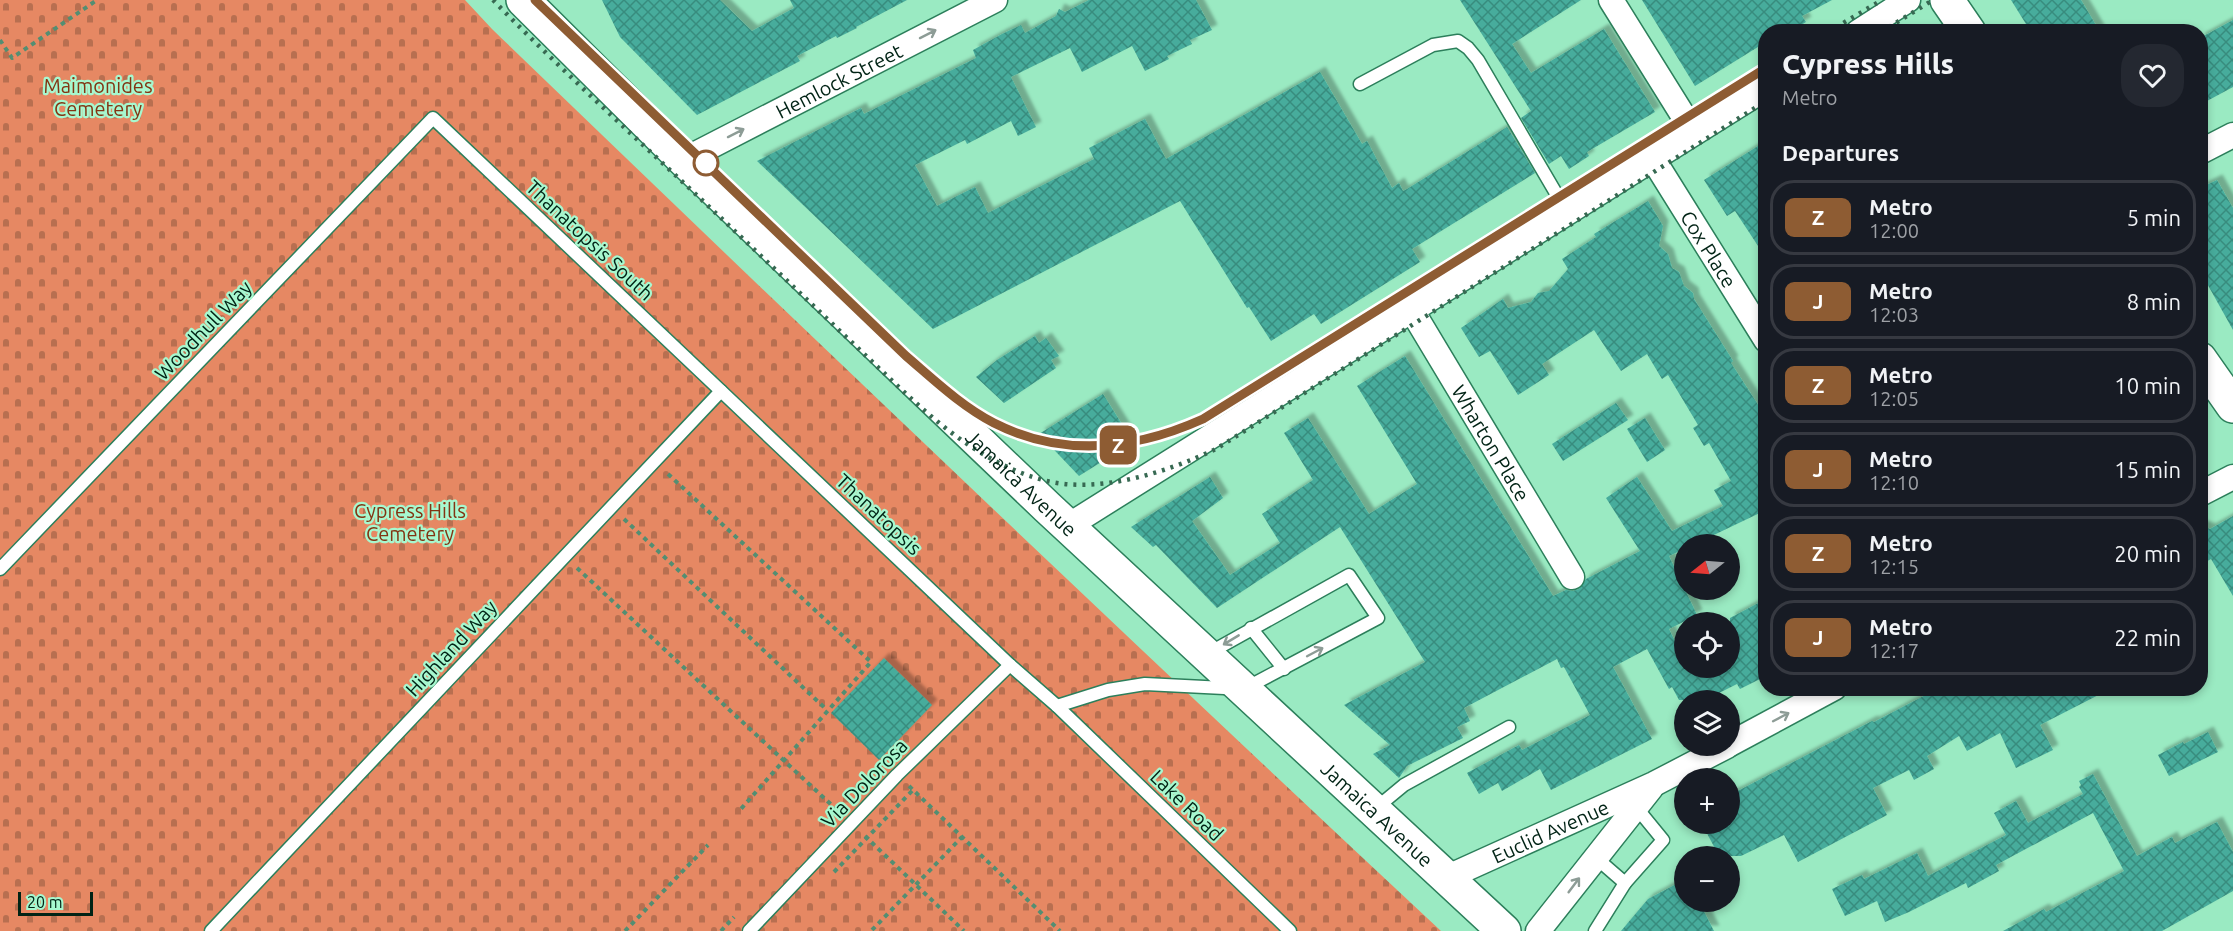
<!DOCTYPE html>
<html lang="en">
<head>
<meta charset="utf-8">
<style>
	body { margin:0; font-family:Ubuntu,sans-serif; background:#242831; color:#f1f3f6; height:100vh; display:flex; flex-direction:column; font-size:22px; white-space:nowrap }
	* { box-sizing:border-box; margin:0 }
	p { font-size:20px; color:#9ea1a6 }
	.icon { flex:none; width:33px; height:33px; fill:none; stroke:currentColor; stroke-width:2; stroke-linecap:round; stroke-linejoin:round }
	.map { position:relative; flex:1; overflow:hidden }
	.drawer { position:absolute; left:1758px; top:24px; width:450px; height:672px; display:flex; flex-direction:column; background:#171b24; border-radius:24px; box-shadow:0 3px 9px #0003 }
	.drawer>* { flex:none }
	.badge { padding:0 12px; border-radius:9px; font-size:21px; line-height:39px }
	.needle { width:39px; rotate:253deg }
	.fabs { position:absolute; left:1674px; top:534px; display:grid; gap:12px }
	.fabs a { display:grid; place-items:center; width:66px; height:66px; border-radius:50%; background:#171b24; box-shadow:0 3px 9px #0003; font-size:30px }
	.scale { position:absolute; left:18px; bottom:15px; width:75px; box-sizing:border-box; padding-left:6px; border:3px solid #012315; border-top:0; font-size:16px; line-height:21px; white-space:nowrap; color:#012315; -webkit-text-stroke:4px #a7f8cf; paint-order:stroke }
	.map>.badge { position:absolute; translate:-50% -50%; box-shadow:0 0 0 3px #fff }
	h2 { padding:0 24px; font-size:22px; line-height:54px }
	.round { display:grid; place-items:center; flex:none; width:63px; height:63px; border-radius:24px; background:#242831 }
	.summary { display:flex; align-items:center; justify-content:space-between; height:102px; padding:0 24px }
	h1 { font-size:28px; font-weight:800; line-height:45px }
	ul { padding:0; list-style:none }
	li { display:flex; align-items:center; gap:18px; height:75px; margin:0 12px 9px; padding:0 12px; border:3px solid #363941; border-radius:24px }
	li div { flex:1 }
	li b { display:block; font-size:22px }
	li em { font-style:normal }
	li .badge { min-width:66px; font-weight:700; text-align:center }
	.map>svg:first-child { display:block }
	.cemetery { fill:url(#cemetery-stones) }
	.building { fill:url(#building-cross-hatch); filter:url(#shadow) }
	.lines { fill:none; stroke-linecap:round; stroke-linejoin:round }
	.service-casing { stroke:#2c7f5b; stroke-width:15 }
	.minor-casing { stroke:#2c7f5b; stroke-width:27 }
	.secondary-casing { stroke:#2c7f5b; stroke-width:36 }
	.path { stroke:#538e72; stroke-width:4; stroke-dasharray:4.5 4.5; stroke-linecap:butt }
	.service { stroke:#fff; stroke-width:12 }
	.minor { stroke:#fff; stroke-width:24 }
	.secondary { stroke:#fff; stroke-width:33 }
	.rail { stroke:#376952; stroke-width:4.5; stroke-dasharray:3 6; stroke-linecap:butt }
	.oneway { stroke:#8d9c96 }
	.line-casing { stroke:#fff; stroke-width:14 }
	.line { stroke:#8e5c33; stroke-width:9 }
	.stop-dot { fill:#fff; stroke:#8e5c33; stroke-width:3 }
	.labels { text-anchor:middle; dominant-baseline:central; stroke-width:4.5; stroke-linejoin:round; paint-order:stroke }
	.street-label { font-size:20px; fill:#012315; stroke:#a7f8cf }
	.park-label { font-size:20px; fill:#823513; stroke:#a7f8cf }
</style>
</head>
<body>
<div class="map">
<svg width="2233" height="931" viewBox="0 0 2233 931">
	<defs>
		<pattern id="cemetery-stones" width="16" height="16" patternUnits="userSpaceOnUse" patternTransform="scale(1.5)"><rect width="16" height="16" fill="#e68863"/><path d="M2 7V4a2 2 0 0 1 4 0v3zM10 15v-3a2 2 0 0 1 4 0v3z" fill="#b86f50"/></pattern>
		<pattern id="building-cross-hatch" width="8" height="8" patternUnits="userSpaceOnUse" patternTransform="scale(1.5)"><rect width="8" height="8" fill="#46ac9c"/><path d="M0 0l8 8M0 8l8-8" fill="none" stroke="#388c7e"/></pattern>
		<filter id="shadow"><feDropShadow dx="5.5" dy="-5.5" stdDeviation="1.5" flood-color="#0004"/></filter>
	</defs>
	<rect width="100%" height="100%" fill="#9aeac2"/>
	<path class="cemetery" d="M0 0H465L492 29C806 332 1122 633 1441 931H0Z"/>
	<g class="building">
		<polygon points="602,0 720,0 752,31 794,8 790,0 907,0 856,27 857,28 837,38 836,36 797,56 800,61 697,115 620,37"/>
		<polygon points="1089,0 1196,0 1212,30 1190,40 1192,44 1167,56 1169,59 1145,71 1132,46 1082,72 1070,48 1011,77 1036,127 1018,136 1011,121 967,144 965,140 915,165 937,206 975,187 988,213 1094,159 1089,148 1145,119 1166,159 1320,72 1362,144 1367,141 1392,188 1399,183 1403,191 1407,189 1507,127 1535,173 1412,249 1420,262 1321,324 1314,314 1271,341 1249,307 1247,308 1180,201 933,329 757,161 861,108 864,114 976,58 973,50 1002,34 1021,25 1025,33 1056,16 1059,9 1065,12"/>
		<polygon points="1460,0 1581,0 1512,44 1531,73 1604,29 1655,112 1587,152 1589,156 1569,169 1561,156 1549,164 1521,118 1531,111 1529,108"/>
		<polygon points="1642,0 1832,0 1802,16 1806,22 1789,32 1766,32 1766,42 1695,86"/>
		<polygon points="2011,0 2081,0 2100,32 2031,32"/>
		<polygon points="2233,20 2233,87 2207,101 2206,97 2200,100 2200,38"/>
		<polygon points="1766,141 1766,258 1735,211 1727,216 1704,180"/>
		<polygon points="2217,180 2233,208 2233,330 2200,271 2200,188"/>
		<polygon points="1648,201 1663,226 1659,246 1668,254 1672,268 1679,272 1684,286 1693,293 1694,299 1733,361 1731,363 1766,417 1766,510 1695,544 1684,544 1684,549 1669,556 1697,615 1669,629 1684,660 1684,668 1730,668 1730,618 1766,599 1766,676 1740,689 1737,684 1705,700 1679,700 1672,687 1669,689 1647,649 1613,667 1652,739 1551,790 1540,769 1502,791 1498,783 1479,794 1467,773 1519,745 1522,750 1590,715 1564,667 1561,668 1557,659 1464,708 1470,721 1457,727 1463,738 1407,766 1399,778 1373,754 1390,745 1344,705 1425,662 1340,527 1217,608 1156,545 1153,547 1131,527 1210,477 1223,498 1192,521 1230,575 1280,543 1262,514 1313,480 1284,433 1308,418 1369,514 1417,484 1357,386 1405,356 1553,596 1566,590 1573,591 1579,589 1586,579 1640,551 1606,498 1637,477 1672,531 1723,506 1714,490 1731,481 1709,443 1704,446 1693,428 1698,425 1668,375 1662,379 1647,354 1621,371 1594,330 1542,364 1549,375 1518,395 1490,351 1479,357 1461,328 1503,299 1508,308 1531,302 1538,293 1549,291 1568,269 1562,259 1596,237 1594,234"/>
		<polygon points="1035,336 1039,343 1046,338 1059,356 1051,360 1056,368 1004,403 976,377 997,360"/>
		<polygon points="1103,394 1133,442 1079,476 1039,434"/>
		<polygon points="1616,403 1628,420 1563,461 1552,444"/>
		<polygon points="1645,418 1665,450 1647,462 1627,429"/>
		<polygon points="2233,516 2233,596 2211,559 2200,565 2200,525 2210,529"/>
		<polygon points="884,658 932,705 879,760 831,713"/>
		<polygon points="1939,688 2112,688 2040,725 2053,750 2016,768 2000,733 1967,751 1959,736 1927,756 1934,769 1914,780 1909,770 1873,788 1887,815 1798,862 1784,835 1741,856 1719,856 1702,824 1730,824 1730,795 1872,721 1874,722"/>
		<polygon points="2208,732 2218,752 2169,776 2158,755 2183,742 2184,744"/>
		<polygon points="2093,774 2137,856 2172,837 2175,843 2217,822 2233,852 2233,891 2162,931 2003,931 2044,909 2046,912 2124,871 2093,813 1996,865 1999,871 1968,888 1966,883 1909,912 1885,922 1877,901 1845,916 1832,889 1862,875 1864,879 1917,853 1928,876 2006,835 1994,813 2016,801 2028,823 2083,794 2079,787 2081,785 2079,781"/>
		<polygon points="1684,880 1684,902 1699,902 1714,931 1621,931 1648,899"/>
	</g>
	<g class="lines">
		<defs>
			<g id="service">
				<polyline points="1360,84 1433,45 1458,41 1468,48 1478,60 1567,212"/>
				<polyline points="0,569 433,118 1010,665 1057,706 1290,931"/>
				<polyline points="1251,628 1284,669"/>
				<polyline points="1057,706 1108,690 1145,684 1244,689 1378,618 1349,575 1209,653"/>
				<polyline points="1375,809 1404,785 1509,727"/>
				<polyline points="1595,857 1625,883 1663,840 1636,807"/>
				<polyline points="211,931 721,391"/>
				<polyline points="749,931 897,775 1010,665"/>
				<polyline points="1595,931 1625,883"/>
			</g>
			<g id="minor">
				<polyline points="1611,0 1694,133"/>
				<polyline points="1858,32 1908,0"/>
				<polyline points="2200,152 2233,135"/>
				<path id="s1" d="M1653 159 1766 340"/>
				<path id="s2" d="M684 160 995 0"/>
				<path id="s3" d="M1411 309 1572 577"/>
				<polyline points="2200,494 2233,477"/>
				<polyline points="1068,526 1766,88"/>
				<polyline points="1730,744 1834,688"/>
				<path id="s4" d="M1448 877 1654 784 1727 746"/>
				<polyline points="1538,931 1651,788"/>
			</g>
			<g id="secondary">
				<path id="s5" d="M523 0 684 160 1047 507 1504 931"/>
				<polyline points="1947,0 1969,32"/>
				<polyline points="2200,359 2233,406"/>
			</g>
		</defs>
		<use href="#service" class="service-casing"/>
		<use href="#minor" class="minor-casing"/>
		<use href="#secondary" class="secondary-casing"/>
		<g class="path">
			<polyline points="0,40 12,58 97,0"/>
			<polyline points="668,474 871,662 740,810"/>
			<polyline points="624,519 827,710"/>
			<polyline points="577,568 837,810"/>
			<polyline points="909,786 1060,931"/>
			<polyline points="865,836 964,931"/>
			<polyline points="834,872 913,790"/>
			<polyline points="872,930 962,837"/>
			<polyline points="625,931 708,845"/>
			<polyline points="721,931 734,917"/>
		</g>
		<use href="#service" class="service"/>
		<use href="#minor" class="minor"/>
		<use href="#secondary" class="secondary"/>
		<g class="rail">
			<path d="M493 0C572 81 657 157 739 235 780 274 821 313 862 352 916 403 969 460 1043 480 1098 495 1167 472 1216 449L1766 101"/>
			<path d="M535 0 906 356C934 379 961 406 994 423 1037 445 1095 453 1142 441 1163 436 1183 428 1203 419L1766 68"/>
			<polyline points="1828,32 1882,0"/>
			<polyline points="1881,32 1933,0"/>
		</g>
	</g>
	<defs><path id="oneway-shaft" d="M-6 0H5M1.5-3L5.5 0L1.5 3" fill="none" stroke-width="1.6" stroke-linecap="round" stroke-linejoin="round" transform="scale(1.5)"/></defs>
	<g class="oneway">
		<use href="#oneway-shaft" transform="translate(928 34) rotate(-27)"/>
		<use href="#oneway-shaft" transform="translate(736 133) rotate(-27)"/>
		<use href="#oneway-shaft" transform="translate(1231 640) rotate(149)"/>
		<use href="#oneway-shaft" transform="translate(1315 652) rotate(-28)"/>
		<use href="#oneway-shaft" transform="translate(1781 717) rotate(-28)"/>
		<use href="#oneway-shaft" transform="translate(1574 885) rotate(-53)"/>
	</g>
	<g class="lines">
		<defs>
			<path id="line" d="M535 0 906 356C933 379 961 406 994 423 1063 458 1134 450 1203 419L1766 68"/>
		</defs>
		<use href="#line" class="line-casing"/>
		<use href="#line" class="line"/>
	</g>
	<circle class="stop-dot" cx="706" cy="163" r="12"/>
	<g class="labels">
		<g class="street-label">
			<text stroke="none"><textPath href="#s2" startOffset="174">Hemlock Street</textPath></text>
			<text transform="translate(590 240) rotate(43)">Thanatopsis South</text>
			<text stroke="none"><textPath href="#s1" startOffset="106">Cox Place</textPath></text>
			<text transform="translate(203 330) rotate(-46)">Woodhull Way</text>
			<text stroke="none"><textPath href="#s3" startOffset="156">Wharton Place</textPath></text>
			<text stroke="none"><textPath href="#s5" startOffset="694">Jamaica Avenue</textPath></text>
			<text transform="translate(879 514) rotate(43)">Thanatopsis</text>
			<text transform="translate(451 648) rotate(-47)">Highland Way</text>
			<text transform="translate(864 783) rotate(-46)">Via Dolorosa</text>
			<text transform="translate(1187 805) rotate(44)">Lake Road</text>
			<text stroke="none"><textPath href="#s5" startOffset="1180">Jamaica Avenue</textPath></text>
			<text stroke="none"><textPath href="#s4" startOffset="112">Euclid Avenue</textPath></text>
		</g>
		<g class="park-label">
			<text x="98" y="85">Maimonides<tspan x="98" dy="23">Cemetery</tspan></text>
			<text x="410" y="510">Cypress Hills<tspan x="410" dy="23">Cemetery</tspan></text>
		</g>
	</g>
</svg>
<div class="fabs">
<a><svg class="needle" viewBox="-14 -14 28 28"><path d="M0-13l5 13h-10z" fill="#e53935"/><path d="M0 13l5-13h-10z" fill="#9ea1a6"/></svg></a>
<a><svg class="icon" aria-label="locate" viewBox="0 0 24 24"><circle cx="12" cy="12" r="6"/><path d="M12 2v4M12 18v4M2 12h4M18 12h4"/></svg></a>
<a><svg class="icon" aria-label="layers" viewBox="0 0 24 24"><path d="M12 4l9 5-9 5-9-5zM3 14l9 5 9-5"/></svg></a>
<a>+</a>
<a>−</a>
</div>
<div class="scale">20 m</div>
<b class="badge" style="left:1118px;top:445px;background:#8e5c33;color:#fff">Z</b>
<section class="drawer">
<div class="summary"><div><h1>Cypress Hills</h1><p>Metro</p></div><a class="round"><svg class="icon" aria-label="heart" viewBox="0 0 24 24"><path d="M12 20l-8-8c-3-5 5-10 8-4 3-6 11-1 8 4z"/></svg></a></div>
<h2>Departures</h2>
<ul>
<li><span class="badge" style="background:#8e5c33;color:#fff">Z</span><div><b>Metro</b><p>12:00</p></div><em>5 min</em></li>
<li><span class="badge" style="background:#8e5c33;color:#fff">J</span><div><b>Metro</b><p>12:03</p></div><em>8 min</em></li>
<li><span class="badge" style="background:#8e5c33;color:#fff">Z</span><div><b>Metro</b><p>12:05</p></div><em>10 min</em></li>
<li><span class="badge" style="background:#8e5c33;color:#fff">J</span><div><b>Metro</b><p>12:10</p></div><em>15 min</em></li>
<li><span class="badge" style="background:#8e5c33;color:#fff">Z</span><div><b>Metro</b><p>12:15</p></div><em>20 min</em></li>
<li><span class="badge" style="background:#8e5c33;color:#fff">J</span><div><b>Metro</b><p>12:17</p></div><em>22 min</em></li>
</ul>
</section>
</div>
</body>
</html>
